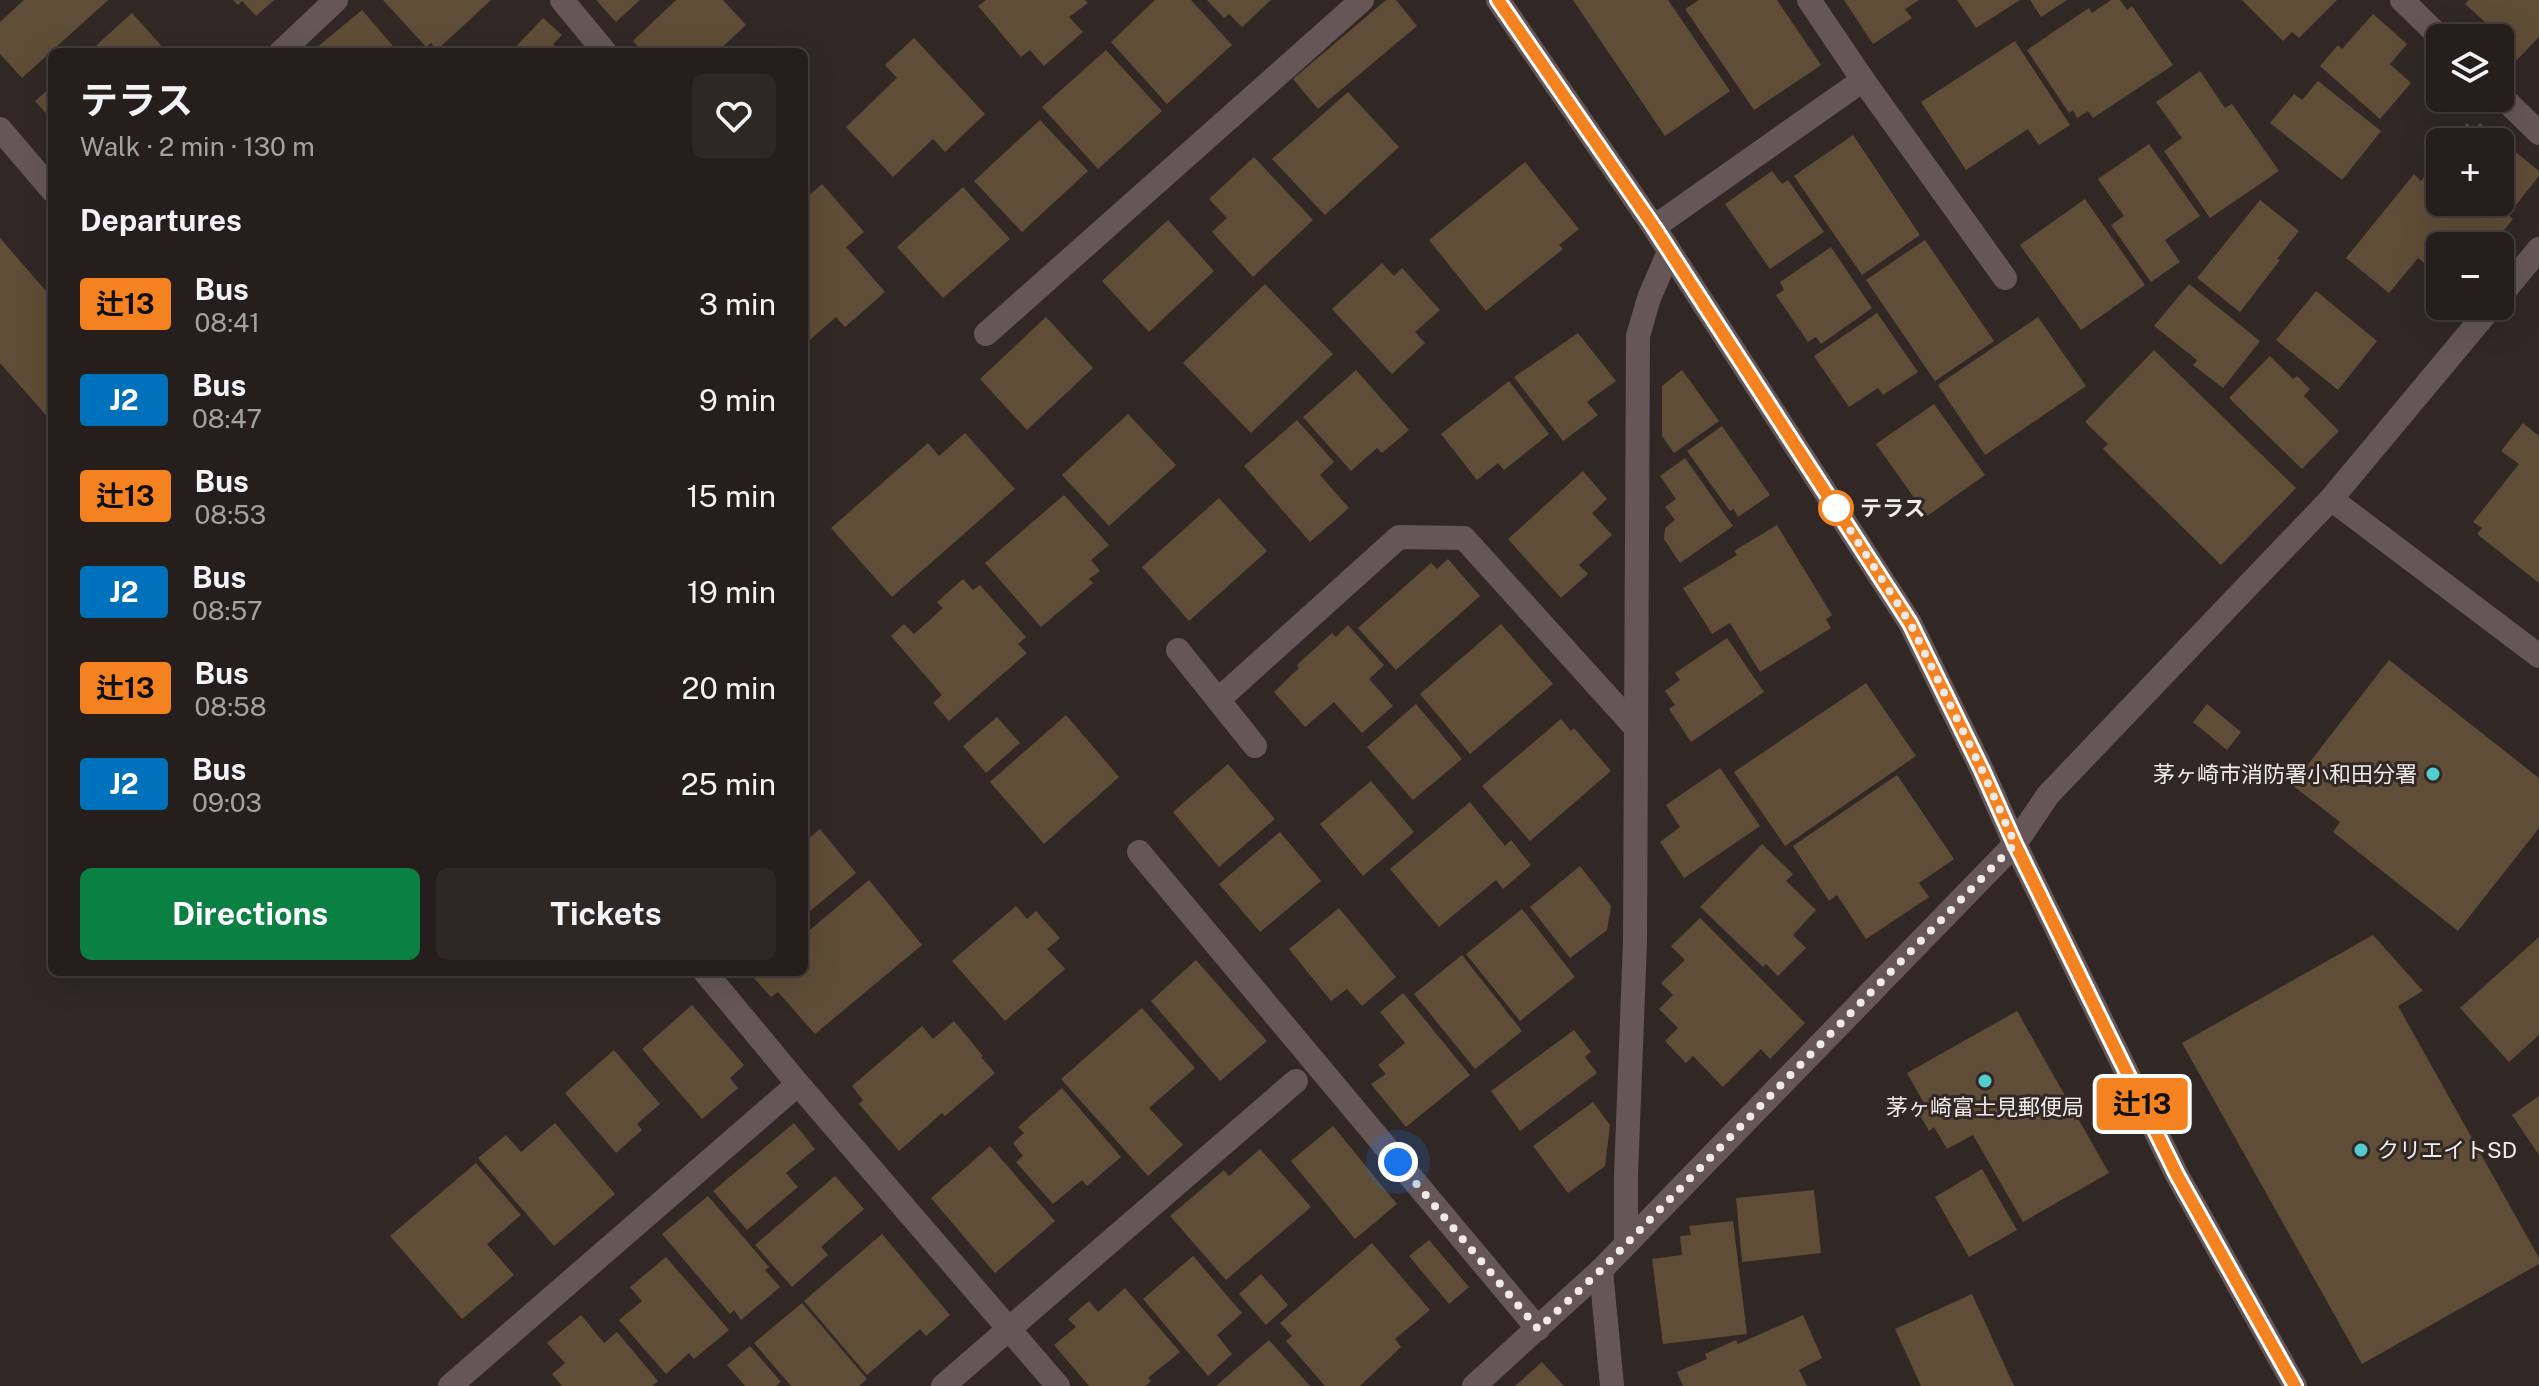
<!DOCTYPE html>
<html lang="en">
<head>
<meta charset="utf-8">
<style>
	body { margin:0; font-family:"Public Sans","Noto Sans JP",sans-serif; background:#2d2725; color:#f1f3f6; height:100vh; display:flex; flex-direction:column; font-size:30px; white-space:nowrap }
	* { box-sizing:border-box; margin:0 }
	p { font-size:26px; color:#a3a2a3 }
	.icon { flex:none; width:44px; height:44px; fill:none; stroke:currentColor; stroke-width:2; stroke-linecap:round; stroke-linejoin:round }
	.map { position:relative; flex:1; overflow:hidden }
	.sheet { position:absolute; left:48px; top:48px; width:760px; height:928px; display:flex; flex-direction:column; background:#251e1c; border-radius:12px; box-shadow:0 8px 32px #0002,0 0 0 2px #423c3b }
	.sheet>* { flex:none }
	.badge { padding:0 16px; border-radius:6px; font-size:28px; line-height:52px }
	.fabs { position:absolute; left:2426px; top:24px; display:grid; gap:16px }
	.fabs a { display:grid; place-items:center; width:88px; height:88px; border-radius:12px; background:#251e1c; box-shadow:0 8px 32px #0002,0 0 0 2px #423c3b; font-size:40px }
	.you { position:absolute; width:40px; height:40px; margin:-20px; border:6px solid #fff; border-radius:50%; background:#1a73e8; box-shadow:0 0 0 12px #1a73e833 }
	.map>.badge { position:absolute; translate:-50% -50%; box-shadow:0 0 0 4px #fff }
	h2 { padding:0 32px; font-size:30px; line-height:72px }
	.round { display:grid; place-items:center; flex:none; width:84px; height:84px; border-radius:12px; background:#2d2725 }
	.overview { display:flex; align-items:center; justify-content:space-between; height:136px; padding:0 32px }
	h1 { font-size:38px; font-weight:700; line-height:60px }
	.action { display:flex; gap:16px; margin-top:auto; padding:16px 32px }
	.action a { flex:1; height:92px; border-radius:12px; background:#0b8043; color:#fff; font-size:32px; font-weight:700; line-height:92px; text-align:center }
	.action a+a { background:#2d2725; color:#f1f3f6 }
	ul { padding:0; list-style:none }
	li { display:flex; align-items:center; gap:24px; height:96px; padding:0 32px }
	li div { flex:1 }
	li b { display:block; font-size:30px }
	li em { font-style:normal }
	li .badge { min-width:88px; font-weight:700; text-align:center }
	.map>svg:first-child { display:block }
	.building { fill:#5f4d37 }
	.lines { fill:none; stroke-linecap:round; stroke-linejoin:round }
	.service { stroke:#655758; stroke-width:24 }
	.minor { stroke:#655758; stroke-width:24 }
	.tertiary { stroke:#655758; stroke-width:24 }
	.line-casing { stroke:#fff; stroke-width:18 }
	.line { stroke:#f58220; stroke-width:12 }
	.walk { stroke:#f0eae8; stroke-width:8; stroke-dasharray:0 14.4 }
	.stop-dot { fill:#fff; stroke:#f58220; stroke-width:4 }
	.poi-dot { fill:#52cdce; stroke:#312825; stroke-width:3 }
	.labels { text-anchor:middle; dominant-baseline:central; stroke-width:6; stroke-linejoin:round; paint-order:stroke }
	.stop-label { font-size:22px; font-weight:bold; fill:#f0eae8; stroke:#312825; text-anchor:start }
	.poi-label { font-size:22px; fill:#f0eae8; stroke:#312825; text-anchor:end }
</style>
</head>
<body>
<div class="map">
<svg width="2539" height="1386" viewBox="0 0 2539 1386">
	<rect width="100%" height="100%" fill="#312825"/>
	<g class="building">
		<polygon points="24,0 108,0 22,78 0,54 0,22"/>
		<polygon points="233,0 274,0 256,16 242,1 238,5"/>
		<polygon points="383,0 491,0 437,50 431,43 426,47"/>
		<polygon points="596,0 640,0 616,22"/>
		<polygon points="676,0 723,0 746,25 717,52 643,52 633,41"/>
		<polygon points="986,0 1085,0 1088,3 1069,17 1083,32 1044,66 1030,50 1021,57 978,6"/>
		<polygon points="1155,0 1191,0 1232,45 1167,104 1111,42"/>
		<polygon points="1207,0 1271,0 1242,27 1229,14 1224,18"/>
		<polygon points="1386,0 1396,0 1417,26 1318,109 1293,79"/>
		<polygon points="1573,0 1668,0 1730,91 1665,136"/>
		<polygon points="1699,0 1777,0 1821,65 1754,110 1685,9"/>
		<polygon points="1844,0 1919,0 1905,9 1912,18 1873,44"/>
		<polygon points="1957,0 2020,0 1976,28"/>
		<polygon points="2030,0 2067,0 2041,17"/>
		<polygon points="2111,0 2120,0 2127,10 2132,6 2173,65 2093,118 2088,111 2077,118 2073,110 2069,113 2027,50 2089,8 2092,13"/>
		<polygon points="2242,0 2337,0 2299,38 2292,32 2283,41"/>
		<polygon points="2469,0 2539,0 2539,37 2508,69 2500,62 2500,38 2476,38 2473,35 2485,22 2465,4"/>
		<polygon points="362,10 398,52 317,52 315,49"/>
		<polygon points="132,13 167,52 89,52"/>
		<polygon points="2373,14 2407,44 2390,64 2411,83 2380,119 2320,66 2338,45 2342,49"/>
		<polygon points="543,18 562,35 553,44 562,52 511,52"/>
		<polygon points="914,38 985,114 945,152 933,139 893,177 846,127 897,78 885,65"/>
		<polygon points="2015,41 2070,125 2039,145 2028,129 1966,170 1921,102"/>
		<polygon points="1106,50 1162,111 1098,169 1042,107"/>
		<polygon points="2200,71 2225,108 2232,104 2279,171 2210,218 2164,151 2182,138 2156,102"/>
		<polygon points="2318,81 2381,131 2342,180 2270,123 2294,94 2302,100"/>
		<polygon points="52,86 52,120 35,101"/>
		<polygon points="1348,92 1399,147 1325,215 1272,159"/>
		<polygon points="1040,120 1088,171 1022,232 974,181"/>
		<polygon points="2467,123 2474,130 2480,123 2539,171 2539,176 2508,215 2513,219 2491,246 2440,246 2440,276 2418,258 2389,293 2346,258 2414,174 2421,181 2440,157 2440,202 2500,202 2500,142 2452,142"/>
		<polygon points="1853,135 1920,235 1862,275 1794,176"/>
		<polygon points="2149,144 2200,216 2165,240 2180,262 2151,282 2111,225 2124,216 2098,179"/>
		<polygon points="1254,157 1313,220 1253,277 1212,232 1227,218 1209,199"/>
		<polygon points="1525,162 1579,229 1559,245 1563,249 1486,311 1429,240"/>
		<polygon points="1772,171 1782,184 1788,180 1824,232 1770,269 1725,204"/>
		<polygon points="822,184 864,232 846,247 885,292 845,327 836,317 804,345 804,200"/>
		<polygon points="963,187 1010,239 943,298 897,247"/>
		<polygon points="2085,199 2145,285 2081,330 2020,245"/>
		<polygon points="2260,200 2299,231 2277,259 2280,260 2240,312 2197,278"/>
		<polygon points="1168,220 1214,271 1149,332 1102,281"/>
		<polygon points="0,238 52,298 52,383 49,386 52,390 52,422 0,363"/>
		<polygon points="1925,240 1994,341 1935,381 1866,280"/>
		<polygon points="1831,247 1872,308 1821,344 1816,337 1808,342 1776,295 1784,290 1780,282"/>
		<polygon points="1382,263 1394,276 1402,268 1440,310 1415,332 1425,343 1392,374 1332,309"/>
		<polygon points="1265,284 1333,354 1251,433 1183,363"/>
		<polygon points="2189,284 2260,341 2223,388 2193,365 2197,360 2154,326"/>
		<polygon points="2316,291 2377,341 2338,390 2276,340"/>
		<polygon points="1877,313 1918,372 1883,395 1878,388 1849,407 1814,356"/>
		<polygon points="1046,317 1093,368 1027,430 980,379"/>
		<polygon points="2038,317 2086,386 1985,455 1938,385"/>
		<polygon points="1578,333 1616,381 1587,402 1598,415 1563,441 1514,377"/>
		<polygon points="2154,350 2296,488 2221,565 2103,449 2108,444 2085,422"/>
		<polygon points="2270,356 2293,379 2297,376 2310,389 2304,396 2339,431 2302,469 2229,398"/>
		<polygon points="1356,370 1409,430 1382,453 1377,448 1351,471 1303,417"/>
		<polygon points="1682,370 1719,421 1674,453 1662,436 1662,386"/>
		<polygon points="1509,381 1549,434 1504,470 1498,463 1477,480 1441,434"/>
		<polygon points="1934,404 1985,475 1927,516 1876,444"/>
		<polygon points="1128,414 1176,465 1109,526 1062,475"/>
		<polygon points="1297,420 1334,462 1320,475 1349,508 1310,542 1244,466"/>
		<polygon points="2523,423 2539,436 2539,583 2477,534 2482,528 2473,522 2519,464 2501,451"/>
		<polygon points="1722,426 1770,495 1738,517 1734,509 1730,511 1687,451"/>
		<polygon points="965,433 1015,489 892,597 831,528 928,443 939,456"/>
		<polygon points="1685,458 1733,526 1680,563 1664,539 1665,528 1675,520 1665,507 1676,499 1660,476"/>
		<polygon points="1583,471 1607,499 1592,513 1612,535 1579,565 1588,574 1561,598 1508,539"/>
		<polygon points="1064,495 1109,545 1091,560 1100,571 1089,579 1093,583 1041,627 985,563"/>
		<polygon points="1219,498 1267,551 1189,621 1142,567"/>
		<polygon points="1777,525 1832,615 1826,619 1831,628 1760,672 1730,623 1712,634 1683,588 1737,555 1734,551"/>
		<polygon points="1448,559 1480,596 1396,670 1358,628 1431,563 1437,569"/>
		<polygon points="963,579 973,590 980,585 1026,637 1018,644 1027,653 949,721 933,703 942,695 891,636 904,624 914,634 943,608 937,602"/>
		<polygon points="1501,624 1553,684 1470,754 1420,694"/>
		<polygon points="1348,625 1384,665 1369,679 1393,706 1362,733 1334,702 1305,727 1274,692 1299,668 1297,665 1332,633 1336,637"/>
		<polygon points="1727,638 1764,692 1691,742 1669,709 1675,705 1665,691 1680,680 1675,673"/>
		<polygon points="2389,660 2539,778 2539,828 2458,931 2333,832 2340,822 2292,785"/>
		<polygon points="1866,683 1916,756 1785,846 1734,772"/>
		<polygon points="1416,704 1462,759 1413,800 1367,747"/>
		<polygon points="2207,704 2241,732 2227,750 2193,722"/>
		<polygon points="1066,715 1119,777 1044,844 990,782"/>
		<polygon points="997,717 1020,743 986,773 963,746"/>
		<polygon points="1561,719 1571,731 1574,728 1611,771 1530,841 1482,786"/>
		<polygon points="1228,764 1275,819 1219,867 1173,812"/>
		<polygon points="1720,768 1760,826 1684,878 1660,842 1680,827 1666,805"/>
		<polygon points="1897,775 1954,859 1919,883 1929,897 1866,939 1837,895 1829,901 1793,846"/>
		<polygon points="1371,781 1414,832 1363,876 1320,824"/>
		<polygon points="1470,802 1505,846 1511,840 1531,865 1503,889 1496,880 1439,927 1390,869"/>
		<polygon points="820,829 856,873 804,916 804,842"/>
		<polygon points="1280,832 1321,881 1260,932 1219,884"/>
		<polygon points="1762,844 1793,874 1786,881 1816,910 1793,935 1806,948 1778,976 1766,964 1763,967 1700,907"/>
		<polygon points="1580,866 1611,906 1607,930 1570,958 1530,907"/>
		<polygon points="869,880 922,945 815,1034 778,992 771,997 753,977 759,972 804,972 804,935"/>
		<polygon points="1016,906 1027,919 1036,911 1060,938 1047,949 1065,969 1005,1021 952,961"/>
		<polygon points="1339,908 1396,977 1362,1006 1347,989 1331,1001 1289,949"/>
		<polygon points="1522,909 1575,977 1520,1021 1466,954"/>
		<polygon points="1700,918 1805,1023 1770,1059 1761,1049 1723,1087 1693,1056 1686,1063 1665,1041 1678,1028 1659,1009 1673,995 1661,983 1685,960 1671,946"/>
		<polygon points="2373,935 2423,991 2398,1006 2539,1258 2539,1264 2362,1364 2182,1043"/>
		<polygon points="2539,937 2539,1035 2509,1062 2460,1008"/>
		<polygon points="1462,955 1522,1031 1475,1069 1414,994"/>
		<polygon points="1196,960 1267,1041 1220,1081 1151,1001"/>
		<polygon points="1403,993 1470,1075 1406,1127 1371,1084 1386,1074 1378,1065 1405,1043 1380,1012"/>
		<polygon points="692,1005 744,1065 730,1078 738,1088 702,1119 642,1049"/>
		<polygon points="1142,1008 1195,1068 1149,1108 1183,1145 1148,1176 1061,1079"/>
		<polygon points="2017,1011 2109,1173 2023,1222 1973,1135 1947,1149 1934,1127 1929,1131 1917,1110 1925,1105 1907,1073"/>
		<polygon points="954,1021 983,1056 981,1057 995,1073 945,1116 942,1113 899,1151 859,1104 863,1100 852,1086 922,1026 933,1039"/>
		<polygon points="1574,1030 1591,1052 1585,1057 1597,1073 1520,1131 1491,1091"/>
		<polygon points="614,1050 660,1104 637,1124 642,1130 616,1153 565,1093"/>
		<polygon points="1062,1088 1121,1157 1087,1186 1082,1180 1053,1204 1016,1162 1023,1156 1013,1143 1024,1133 1018,1127"/>
		<polygon points="2539,1096 2539,1155 2512,1115"/>
		<polygon points="1593,1102 1610,1125 1605,1166 1568,1193 1533,1146"/>
		<polygon points="555,1123 615,1194 554,1246 478,1158 506,1135 521,1152"/>
		<polygon points="794,1123 815,1149 786,1173 798,1187 747,1230 713,1191"/>
		<polygon points="1333,1126 1397,1204 1355,1239 1291,1161"/>
		<polygon points="990,1146 1055,1221 995,1273 931,1198"/>
		<polygon points="1260,1149 1311,1207 1226,1280 1170,1216 1224,1170 1229,1176"/>
		<polygon points="476,1163 521,1215 487,1244 514,1275 462,1319 390,1236"/>
		<polygon points="1982,1169 2017,1230 1969,1257 1935,1197"/>
		<polygon points="835,1176 864,1209 821,1247 828,1255 792,1287 755,1245"/>
		<polygon points="1814,1190 1821,1253 1742,1262 1736,1198"/>
		<polygon points="708,1196 769,1267 765,1270 780,1287 741,1320 734,1310 730,1314 662,1234"/>
		<polygon points="1733,1221 1747,1334 1663,1344 1652,1259 1682,1255 1680,1236 1691,1235 1689,1226"/>
		<polygon points="882,1234 950,1315 926,1336 920,1329 867,1375 804,1301"/>
		<polygon points="1429,1240 1469,1287 1449,1304 1409,1256"/>
		<polygon points="1372,1243 1430,1310 1395,1339 1401,1347 1360,1386 1325,1386 1286,1341 1292,1336 1280,1323"/>
		<polygon points="1193,1256 1242,1313 1217,1335 1232,1354 1208,1376 1143,1299"/>
		<polygon points="666,1257 729,1330 694,1359 689,1353 666,1374 619,1320 642,1301 630,1287"/>
		<polygon points="1261,1274 1288,1305 1266,1325 1239,1294"/>
		<polygon points="1125,1288 1180,1352 1148,1378 1151,1381 1146,1386 1089,1386 1054,1345 1076,1327 1068,1319 1089,1301 1098,1312"/>
		<polygon points="1972,1294 2014,1386 1921,1386 1895,1329"/>
		<polygon points="802,1303 867,1379 859,1386 791,1386 754,1343"/>
		<polygon points="581,1315 604,1343 617,1332 658,1381 652,1386 562,1386 552,1374 565,1363 547,1343"/>
		<polygon points="1803,1315 1822,1358 1799,1370 1807,1386 1683,1386 1677,1372 1707,1359 1705,1354 1736,1340 1738,1344"/>
		<polygon points="1269,1340 1310,1386 1216,1386"/>
		<polygon points="750,1346 781,1382 776,1386 745,1386 727,1365"/>
		<polygon points="1542,1362 1564,1386 1515,1386"/>
	</g>
	<g class="lines">
		<g class="service">
			<polyline points="562,0 605,52"/>
			<polyline points="281,52 336,0"/>
			<polyline points="986,334 1362,0"/>
			<polyline points="1139,852 1538,1329"/>
		</g>
		<g class="minor">
			<polyline points="1809,0 1863,80 2005,278"/>
			<polyline points="2402,0 2441,38"/>
			<polyline points="2500,95 2539,133"/>
			<polyline points="0,129 52,190"/>
			<polyline points="1654,227 1863,80"/>
			<polyline points="2500,296 2539,249"/>
			<polyline points="2331,499 2539,656"/>
			<polyline points="1178,650 1255,746"/>
			<polyline points="1218,700 1399,537 1464,538 1635,727"/>
			<polyline points="705,972 798,1084 1058,1386"/>
			<polyline points="1626,1244 1626,1175 1635,942 1638,336 1649,298 1669,252"/>
			<polyline points="1601,1270 1612,1386"/>
			<polyline points="450,1386 798,1084"/>
			<polyline points="943,1386 1296,1081"/>
			<polyline points="1474,1386 1601,1270 2015,844 2048,795 2331,499 2492,306"/>
		</g>
		<polyline class="tertiary" points="1498,0 1654,227 1910,623 1982,770 2015,844 2177,1175 2295,1386"/>
	</g>
	<g class="lines">
		<defs>
			<polyline id="line" points="1498,0 1654,227 1910,623 1982,770 2015,844 2177,1175 2295,1386"/>
		</defs>
		<use href="#line" class="line-casing"/>
		<use href="#line" class="line"/>
		<polyline class="walk" points="1398,1162 1538,1329 1601,1270 2015,844 1982,770 1910,623 1836,508"/>
	</g>
	<circle class="stop-dot" cx="1836" cy="508" r="16"/>
	<g class="poi-dot">
		<circle cx="2433" cy="774" r="8"/>
		<circle cx="1985" cy="1081" r="8"/>
		<circle cx="2361" cy="1150" r="8"/>
	</g>
	<g class="labels">
		<g class="stop-label">
			<text x="1860" y="508">テラス</text>
		</g>
		<g class="poi-label">
			<text x="2417" y="774">茅ヶ崎市消防署小和田分署</text>
			<text x="1985" y="1107" text-anchor="middle">茅ヶ崎富士見郵便局</text>
			<text x="2377" y="1150" text-anchor="start">クリエイトSD</text>
		</g>
	</g>
</svg>
<div class="fabs">
<a><svg class="icon" aria-label="layers" viewBox="0 0 24 24"><path d="M12 4l9 5-9 5-9-5zM3 14l9 5 9-5"/></svg></a>
<a>+</a>
<a>−</a>
</div>
<div class="you" style="left:1398px;top:1162px"></div>
<b class="badge" style="left:2142px;top:1104px;background:#f58220;color:#111">辻13</b>
<section class="sheet">
<div class="overview"><div><h1>テラス</h1><p>Walk · 2 min · 130 m</p></div><a class="round"><svg class="icon" aria-label="heart" viewBox="0 0 24 24"><path d="M12 20l-8-8c-3-5 5-10 8-4 3-6 11-1 8 4z"/></svg></a></div>
<h2>Departures</h2>
<ul>
<li><span class="badge" style="background:#f58220;color:#111">辻13</span><div><b>Bus</b><p>08:41</p></div><em>3 min</em></li>
<li><span class="badge" style="background:#0072bc;color:#fff">J2</span><div><b>Bus</b><p>08:47</p></div><em>9 min</em></li>
<li><span class="badge" style="background:#f58220;color:#111">辻13</span><div><b>Bus</b><p>08:53</p></div><em>15 min</em></li>
<li><span class="badge" style="background:#0072bc;color:#fff">J2</span><div><b>Bus</b><p>08:57</p></div><em>19 min</em></li>
<li><span class="badge" style="background:#f58220;color:#111">辻13</span><div><b>Bus</b><p>08:58</p></div><em>20 min</em></li>
<li><span class="badge" style="background:#0072bc;color:#fff">J2</span><div><b>Bus</b><p>09:03</p></div><em>25 min</em></li>
</ul>
<div class="action"><a>Directions</a><a>Tickets</a></div>
</section>
</div>
</body>
</html>
